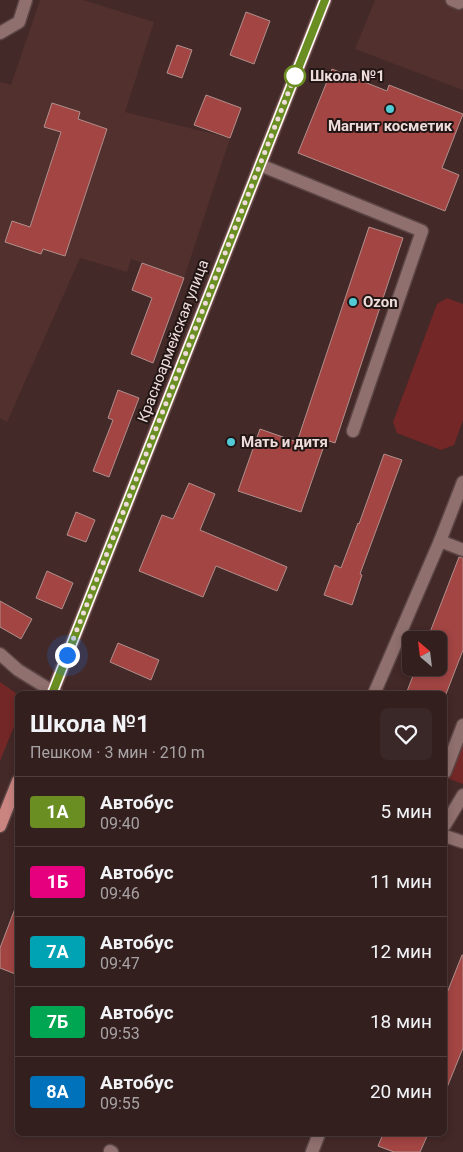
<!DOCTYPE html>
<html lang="ru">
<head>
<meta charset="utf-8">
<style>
	body { margin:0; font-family:Roboto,sans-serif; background:#3a2727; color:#f1f3f6; height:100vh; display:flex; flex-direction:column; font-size:19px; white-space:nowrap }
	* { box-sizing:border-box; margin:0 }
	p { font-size:16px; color:#a8a2a4 }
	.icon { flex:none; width:28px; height:28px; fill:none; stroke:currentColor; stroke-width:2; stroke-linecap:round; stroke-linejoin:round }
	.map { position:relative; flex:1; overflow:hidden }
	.panel { position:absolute; left:15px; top:691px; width:432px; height:445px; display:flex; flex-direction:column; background:#321f1e; border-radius:8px; box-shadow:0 2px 8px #0003,0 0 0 1px #4d3d3c }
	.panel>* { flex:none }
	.badge { padding:0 10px; border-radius:4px; font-size:18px; line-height:32px }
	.needle { width:32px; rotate:332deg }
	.fabs { position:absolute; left:402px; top:631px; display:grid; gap:10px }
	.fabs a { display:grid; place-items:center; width:45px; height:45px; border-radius:8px; background:#321f1e; box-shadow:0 2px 8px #0003,0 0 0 1px #4d3d3c; font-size:25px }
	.you { position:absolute; width:25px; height:25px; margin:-12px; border:4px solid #fff; border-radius:50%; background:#1a73e8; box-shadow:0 0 0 8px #1a73e833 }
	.map>.badge { position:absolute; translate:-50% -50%; box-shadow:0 0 0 2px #fff }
	.round { display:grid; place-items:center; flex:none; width:52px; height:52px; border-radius:8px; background:#3a2727 }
	.summary { display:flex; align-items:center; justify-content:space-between; height:85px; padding:0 15px }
	h1 { font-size:24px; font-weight:700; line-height:38px }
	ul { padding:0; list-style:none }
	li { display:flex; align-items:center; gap:15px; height:70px; padding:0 15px; border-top:1px solid #4d3d3c }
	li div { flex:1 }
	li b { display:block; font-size:19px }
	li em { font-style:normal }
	li .badge { min-width:55px; font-weight:700; text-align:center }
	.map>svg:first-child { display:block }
	.built { fill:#52302e }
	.green { fill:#742727 }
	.building { fill:#a24543; stroke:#b08f8c }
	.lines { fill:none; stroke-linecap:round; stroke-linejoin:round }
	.minor-casing { stroke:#5c4645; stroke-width:15 }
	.major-casing { stroke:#5c4645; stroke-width:15 }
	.minor { stroke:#8f706e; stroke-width:12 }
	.major { stroke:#ca8581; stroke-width:12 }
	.line-casing { stroke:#fff; stroke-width:11 }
	.line { stroke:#6b8e23; stroke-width:8 }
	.walk { stroke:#eedcdb; stroke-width:5; stroke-dasharray:0 9 }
	.stop-dot { fill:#fff; stroke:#6b8e23; stroke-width:2.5 }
	.poi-dot { fill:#52cbd7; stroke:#221615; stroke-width:2 }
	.labels { text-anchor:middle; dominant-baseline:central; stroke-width:4; stroke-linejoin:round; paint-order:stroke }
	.stop-label { font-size:15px; font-weight:bold; fill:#eedcdb; stroke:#221615; text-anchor:start }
	.poi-label { font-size:15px; font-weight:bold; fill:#eedcdb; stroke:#221615; text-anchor:start }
	.street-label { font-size:15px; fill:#eedcdb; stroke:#221615 }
</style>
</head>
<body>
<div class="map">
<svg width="463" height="1152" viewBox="0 0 463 1152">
	<rect width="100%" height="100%" fill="#432928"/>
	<g class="built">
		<polygon points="40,0 83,0 154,22 125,112 230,138 184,278 131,259 127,272 80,258 7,422 0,418 0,82 11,85"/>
		<polygon points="375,0 463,0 463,90 355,49"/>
	</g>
	<g class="green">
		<polygon points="447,298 463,304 463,420 454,445 441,450 397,433 393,422 437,304"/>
		<polygon points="0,682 17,694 17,719 0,761"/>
		<polygon points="463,736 463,784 447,778"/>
	</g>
	<g class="building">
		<polygon points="246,12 270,21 254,64 230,55"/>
		<polygon points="177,45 192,50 182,78 167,73"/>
		<polygon points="332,69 387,91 389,85 463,114 442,168 459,175 445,211 298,153"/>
		<polygon points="206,95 241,108 230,138 194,125"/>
		<polygon points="52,103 80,112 78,119 107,129 65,256 43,249 41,254 5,242 12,221 30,227 61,132 44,127"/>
		<polygon points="369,227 403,238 335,443 326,440 301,512 238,491 260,429 297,442"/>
		<polygon points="142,263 184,278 153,363 131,354 152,298 132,290"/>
		<polygon points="118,390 139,398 109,477 93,471 113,420 108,418"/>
		<polygon points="384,454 402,460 360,574 362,575 352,605 324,595 335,565 341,568 358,523 359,524"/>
		<polygon points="189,483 215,494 200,530 287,567 277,591 216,566 203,597 139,571 162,515 173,519"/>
		<polygon points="76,512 95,520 86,542 67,535"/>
		<polygon points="459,557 463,558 463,650 446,694 406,694 416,668 439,668 439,640 427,640"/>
		<polygon points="47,571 73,583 62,609 36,598"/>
		<polygon points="0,601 32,619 21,639 0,627"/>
		<polygon points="118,643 159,660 151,680 110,662"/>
		<polygon points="16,906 18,906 18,975 0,968 0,948"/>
		<polygon points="462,955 463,955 463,1048 446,1090 445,998"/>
		<polygon points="383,1134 428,1134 420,1152 394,1152 378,1146"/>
	</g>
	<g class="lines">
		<defs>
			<g id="minor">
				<polyline points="452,0 459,3"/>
				<polyline points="0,33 19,22 26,0"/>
				<polyline points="260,165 422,231 353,431"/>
				<polyline points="440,541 463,482"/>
				<polyline points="0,654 18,670 57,694"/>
				<polyline points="374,694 440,541 463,550"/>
				<polyline points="445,772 463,725"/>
				<polyline points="445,825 463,795"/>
				<polyline points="445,836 463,842"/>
				<polyline points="110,1151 112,1152"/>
				<polyline points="312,1152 319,1134"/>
			</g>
			<g id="major">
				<polyline points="52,694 325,0"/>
				<polyline points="0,826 18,781"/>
			</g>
		</defs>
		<use href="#minor" class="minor-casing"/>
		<use href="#major" class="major-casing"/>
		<use href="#minor" class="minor"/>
		<use href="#major" class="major"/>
	</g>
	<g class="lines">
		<defs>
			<polyline id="line" points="52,694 325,0"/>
		</defs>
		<use href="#line" class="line-casing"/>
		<use href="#line" class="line"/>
		<polyline class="walk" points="67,655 296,73 295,76"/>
	</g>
	<circle class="stop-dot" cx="295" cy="76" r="10"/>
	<g class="poi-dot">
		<circle cx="390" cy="109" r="5"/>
		<circle cx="353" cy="302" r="5"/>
		<circle cx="231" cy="442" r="5"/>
	</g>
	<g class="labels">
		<g class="stop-label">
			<text x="310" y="76">Школа №1</text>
		</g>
		<g class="poi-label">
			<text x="390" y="126" text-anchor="middle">Магнит косметик</text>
			<text x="363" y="302">Ozon</text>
			<text x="241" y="442">Мать и дитя</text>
		</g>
		<g class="street-label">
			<text transform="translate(173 341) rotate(-69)">Красноармейская улица</text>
		</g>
	</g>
</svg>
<div class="fabs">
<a><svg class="needle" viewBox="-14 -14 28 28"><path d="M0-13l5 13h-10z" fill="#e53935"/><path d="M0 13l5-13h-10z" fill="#a8a2a4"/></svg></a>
</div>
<div class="you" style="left:67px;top:655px"></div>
<section class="panel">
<div class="summary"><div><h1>Школа №1</h1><p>Пешком · 3 мин · 210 m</p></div><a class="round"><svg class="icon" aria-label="heart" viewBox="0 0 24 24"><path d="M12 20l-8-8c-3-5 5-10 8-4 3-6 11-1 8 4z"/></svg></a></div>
<ul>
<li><span class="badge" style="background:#6b8e23;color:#fff">1А</span><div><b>Автобус</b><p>09:40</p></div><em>5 мин</em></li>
<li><span class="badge" style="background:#e6007e;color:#fff">1Б</span><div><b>Автобус</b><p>09:46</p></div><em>11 мин</em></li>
<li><span class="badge" style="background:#00a3b4;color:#fff">7А</span><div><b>Автобус</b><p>09:47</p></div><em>12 мин</em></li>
<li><span class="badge" style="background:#00a651;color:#fff">7Б</span><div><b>Автобус</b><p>09:53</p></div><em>18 мин</em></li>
<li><span class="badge" style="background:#0072bc;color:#fff">8А</span><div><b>Автобус</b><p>09:55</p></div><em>20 мин</em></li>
</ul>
</section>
</div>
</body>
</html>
